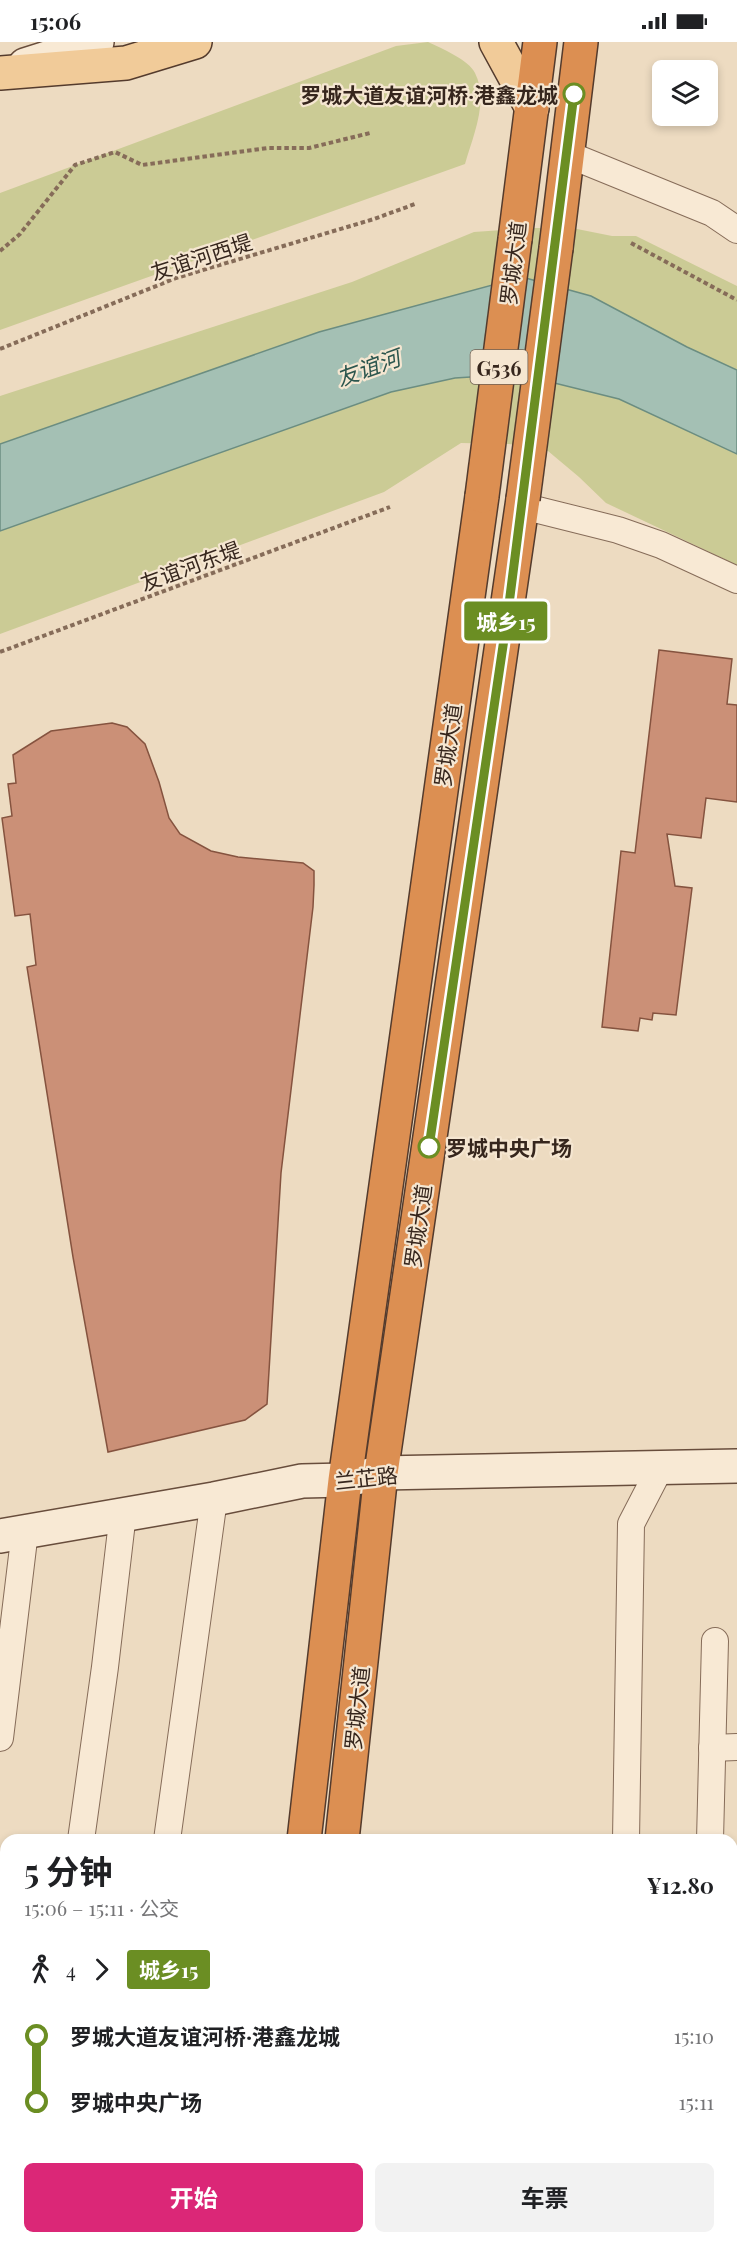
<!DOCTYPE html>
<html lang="zh">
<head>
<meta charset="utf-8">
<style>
	body { margin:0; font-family:"Playfair Display","Noto Sans SC",serif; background:#f2f2f2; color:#202124; height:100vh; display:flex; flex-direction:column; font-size:22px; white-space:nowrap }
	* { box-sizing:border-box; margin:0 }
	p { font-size:20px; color:#757577 }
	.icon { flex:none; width:33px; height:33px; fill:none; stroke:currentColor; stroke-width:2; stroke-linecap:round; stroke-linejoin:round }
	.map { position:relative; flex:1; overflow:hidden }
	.drawer { position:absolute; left:0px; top:1792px; width:738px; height:410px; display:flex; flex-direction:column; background:#fff; border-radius:18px 18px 0 0; box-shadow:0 3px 9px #0003 }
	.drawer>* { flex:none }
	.badge { padding:0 12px; border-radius:4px; font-size:21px; line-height:39px }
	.tools { position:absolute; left:652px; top:18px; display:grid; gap:12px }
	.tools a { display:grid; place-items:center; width:66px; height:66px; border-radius:9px; background:#fff; box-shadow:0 3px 9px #0003; font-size:30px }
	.map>.badge { position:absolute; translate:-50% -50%; box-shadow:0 0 0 3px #fff }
	.legs { display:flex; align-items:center; gap:9px; height:66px; padding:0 24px; font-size:20px }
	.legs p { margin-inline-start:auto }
	.head { display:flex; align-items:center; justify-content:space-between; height:102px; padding:0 24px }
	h1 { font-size:33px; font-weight:700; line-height:45px }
	.cta { display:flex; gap:12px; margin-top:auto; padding:12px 24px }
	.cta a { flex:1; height:69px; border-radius:9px; background:#db2777; color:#fff; font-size:24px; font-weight:700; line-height:69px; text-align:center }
	.cta a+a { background:#f2f2f2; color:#202124 }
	ul { padding:0 24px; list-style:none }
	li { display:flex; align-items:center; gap:21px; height:66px; font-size:22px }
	li i { display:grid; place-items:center; width:9px; height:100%; margin:0 8px; background:currentColor }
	li i::after { content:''; width:15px; height:15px; margin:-8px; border:4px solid; border-radius:50%; background:#fff }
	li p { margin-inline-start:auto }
	li:first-child i { background:linear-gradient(#0000 50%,currentColor 0) }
	li:last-child i { background:linear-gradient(currentColor 50%,#0000 0) }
	.status { display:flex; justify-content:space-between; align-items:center; height:42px; padding:0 30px; background:#fff; direction:ltr }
	.status svg { height:16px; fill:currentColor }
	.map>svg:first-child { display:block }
	.green { fill:#cbcb95 }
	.water { fill:#a4c0b4; stroke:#6b8d81; stroke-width:1.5 }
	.building { fill:#cb9077; stroke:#85533f; stroke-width:1.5 }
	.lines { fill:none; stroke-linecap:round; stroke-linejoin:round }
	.street-casing { stroke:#866c59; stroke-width:28 }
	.secondary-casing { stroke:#684d3c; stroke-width:36 }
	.primary-casing { stroke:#543b2d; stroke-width:36 }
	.highway-casing { stroke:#543b2d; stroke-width:36 }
	.path { stroke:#866c59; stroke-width:4; stroke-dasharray:4.5 3; stroke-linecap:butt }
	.street { stroke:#f8e9d4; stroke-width:26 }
	.secondary { stroke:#f8e9d4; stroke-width:33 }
	.primary { stroke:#f1cb99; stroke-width:33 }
	.highway { stroke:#dc8f52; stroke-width:33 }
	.highway-bridge-casing { stroke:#543b2d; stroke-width:36; stroke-linecap:butt }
	.highway-bridge { stroke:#dc8f52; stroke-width:33 }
	.line-1-casing { stroke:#fff; stroke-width:14 }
	.line-1 { stroke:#6b8e23; stroke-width:9 }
	.stop-1-dot { fill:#fff; stroke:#6b8e23; stroke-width:3 }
	.labels { text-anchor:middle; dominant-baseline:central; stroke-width:4.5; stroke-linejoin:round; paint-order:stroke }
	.shield { fill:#f5e6d1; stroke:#6f6053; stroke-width:1.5 }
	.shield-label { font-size:20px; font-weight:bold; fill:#36261d }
	.stop-label { font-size:21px; font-weight:bold; fill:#36261d; stroke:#f5e6d1; text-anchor:end }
	.street-label { font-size:21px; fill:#36261d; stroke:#f5e6d1 }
	.water-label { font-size:22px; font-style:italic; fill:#2c564e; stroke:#f5e6d1 }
</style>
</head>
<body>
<div class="status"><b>15:06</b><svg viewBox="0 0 49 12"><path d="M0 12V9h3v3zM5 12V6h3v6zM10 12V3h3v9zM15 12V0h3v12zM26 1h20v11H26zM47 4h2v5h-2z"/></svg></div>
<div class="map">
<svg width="737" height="2201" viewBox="0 0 737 2201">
	<rect width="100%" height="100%" fill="#eddbc1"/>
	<g class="green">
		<path d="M428 0C441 6 469 18 475 31 489 59 473 94 465 122L0 288V151L396 4Z"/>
		<polygon points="532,186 572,186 612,194 636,194 737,244 737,523 606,461 579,435 548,409 509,402 461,401 384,450 0,592 0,354 352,240 474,190"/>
	</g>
	<polygon class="water" points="522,235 591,254 687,305 737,328 737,412 619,357 518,332 455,336 391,350 0,489 0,402 319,290"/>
	<g class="building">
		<polygon points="659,608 732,617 727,662 737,663 737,760 706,756 701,796 667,792 675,844 692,846 676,973 653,971 652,978 640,976 638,989 602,985 621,809 635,811"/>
		<polygon points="112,681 127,685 145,702 159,740 169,776 180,792 211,809 238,815 303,821 314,829 314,843 313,865 281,1131 267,1362 245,1378 108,1410 73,1215 27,925 36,923 30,872 15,874 2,776 12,774 8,742 16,741 13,713 51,689"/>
	</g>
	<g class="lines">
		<defs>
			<g id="street">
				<polyline points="567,112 712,171 737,188"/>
				<polyline points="522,464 618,488 661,503 737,538"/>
				<polyline points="0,1696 25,1489"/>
				<polyline points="712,1706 737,1705"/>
				<polyline points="81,1798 105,1625 123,1471"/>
				<polyline points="167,1798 214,1457"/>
				<polyline points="626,1798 631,1482 660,1426"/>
				<polyline points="710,1798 715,1599"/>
				<polyline points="0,1973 6,1973"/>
				<polyline points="732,1977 737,1977"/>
				<polyline points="459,2201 459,2196"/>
			</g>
			<g id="secondary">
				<polyline points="25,23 97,0"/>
				<polyline points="0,1494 214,1457 302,1439 345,1438 381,1431 737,1424"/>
				<polyline points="732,2076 737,2076"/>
				<polyline points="0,2077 6,2077"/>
			</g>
			<g id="primary">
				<polyline points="496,0 532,66"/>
				<polyline points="0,31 126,21 195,0"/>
			</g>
			<g id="highway">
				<polyline points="515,197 540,0"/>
				<polyline points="556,206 581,0"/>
				<polyline points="304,1798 345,1438 482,454"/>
				<polyline points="342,1798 381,1431 523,457"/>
				<polyline points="259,2201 259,2196"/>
				<polyline points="297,2201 298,2196"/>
			</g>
		</defs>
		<use href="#street" class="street-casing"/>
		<use href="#secondary" class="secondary-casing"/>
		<use href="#primary" class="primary-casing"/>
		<use href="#highway" class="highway-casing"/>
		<g class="path">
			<polyline points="631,201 737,258"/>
			<polyline points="0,209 20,192 75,123 115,110 142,123 268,106 309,106 370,91"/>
			<polyline points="0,307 176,236 374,177 415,162"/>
			<polyline points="0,610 390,465"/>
		</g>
		<use href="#street" class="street"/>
		<use href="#secondary" class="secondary"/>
		<use href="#primary" class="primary"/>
		<use href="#highway" class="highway"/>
		<defs>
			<g id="highway-bridge">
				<polyline points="482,454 515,197"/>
				<polyline points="523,457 556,206"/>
			</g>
		</defs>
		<use href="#highway-bridge" class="highway-bridge-casing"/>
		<use href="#highway-bridge" class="highway-bridge"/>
	</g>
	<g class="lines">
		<defs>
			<polyline id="line-1" points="429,1105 508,570 574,52"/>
		</defs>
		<use href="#line-1" class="line-1-casing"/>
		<use href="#line-1" class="line-1"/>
	</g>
	<g class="stop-1-dot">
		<circle cx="574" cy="52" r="10"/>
		<circle cx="429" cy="1105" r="10"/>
	</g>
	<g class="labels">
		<rect class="shield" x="470.5" y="308" width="57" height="34" rx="4.5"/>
		<g class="shield-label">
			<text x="499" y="325">G536</text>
		</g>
		<g class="stop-label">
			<text x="558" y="52">罗城大道友谊河桥·港鑫龙城</text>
			<text x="446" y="1105" text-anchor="start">罗城中央广场</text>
		</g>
		<g class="street-label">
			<text transform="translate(201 214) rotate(-18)">友谊河西堤</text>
			<text transform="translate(512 221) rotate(-83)">罗城大道</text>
			<text transform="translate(190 523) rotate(-20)">友谊河东堤</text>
			<text transform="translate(447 703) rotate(-82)">罗城大道</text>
			<text transform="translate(417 1184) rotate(-82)">罗城大道</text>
			<text transform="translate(366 1435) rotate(-6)">兰芷路</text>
			<text transform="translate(356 1666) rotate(-84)">罗城大道</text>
		</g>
		<g class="water-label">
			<text transform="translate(368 325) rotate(-20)">友谊河</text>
		</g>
	</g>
</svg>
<div class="tools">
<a><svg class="icon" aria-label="layers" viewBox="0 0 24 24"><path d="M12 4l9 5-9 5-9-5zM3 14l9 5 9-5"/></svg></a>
</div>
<b class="badge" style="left:506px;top:579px;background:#6b8e23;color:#fff">城乡15</b>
<section class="drawer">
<div class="head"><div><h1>5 分钟</h1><p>15:06 – 15:11 · 公交</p></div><b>¥12.80</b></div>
<div class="legs"><svg class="icon" aria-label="walk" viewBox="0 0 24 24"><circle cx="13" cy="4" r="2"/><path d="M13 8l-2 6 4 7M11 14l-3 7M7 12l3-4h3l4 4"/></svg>4<svg class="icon" aria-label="forward" viewBox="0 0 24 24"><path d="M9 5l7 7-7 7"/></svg><b class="badge" style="background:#6b8e23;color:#fff">城乡15</b></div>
<ul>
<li><i style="color:#6b8e23"></i><b>罗城大道友谊河桥·港鑫龙城</b><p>15:10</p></li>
<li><i style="color:#6b8e23"></i><b>罗城中央广场</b><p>15:11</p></li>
</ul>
<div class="cta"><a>开始</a><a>车票</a></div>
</section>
</div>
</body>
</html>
